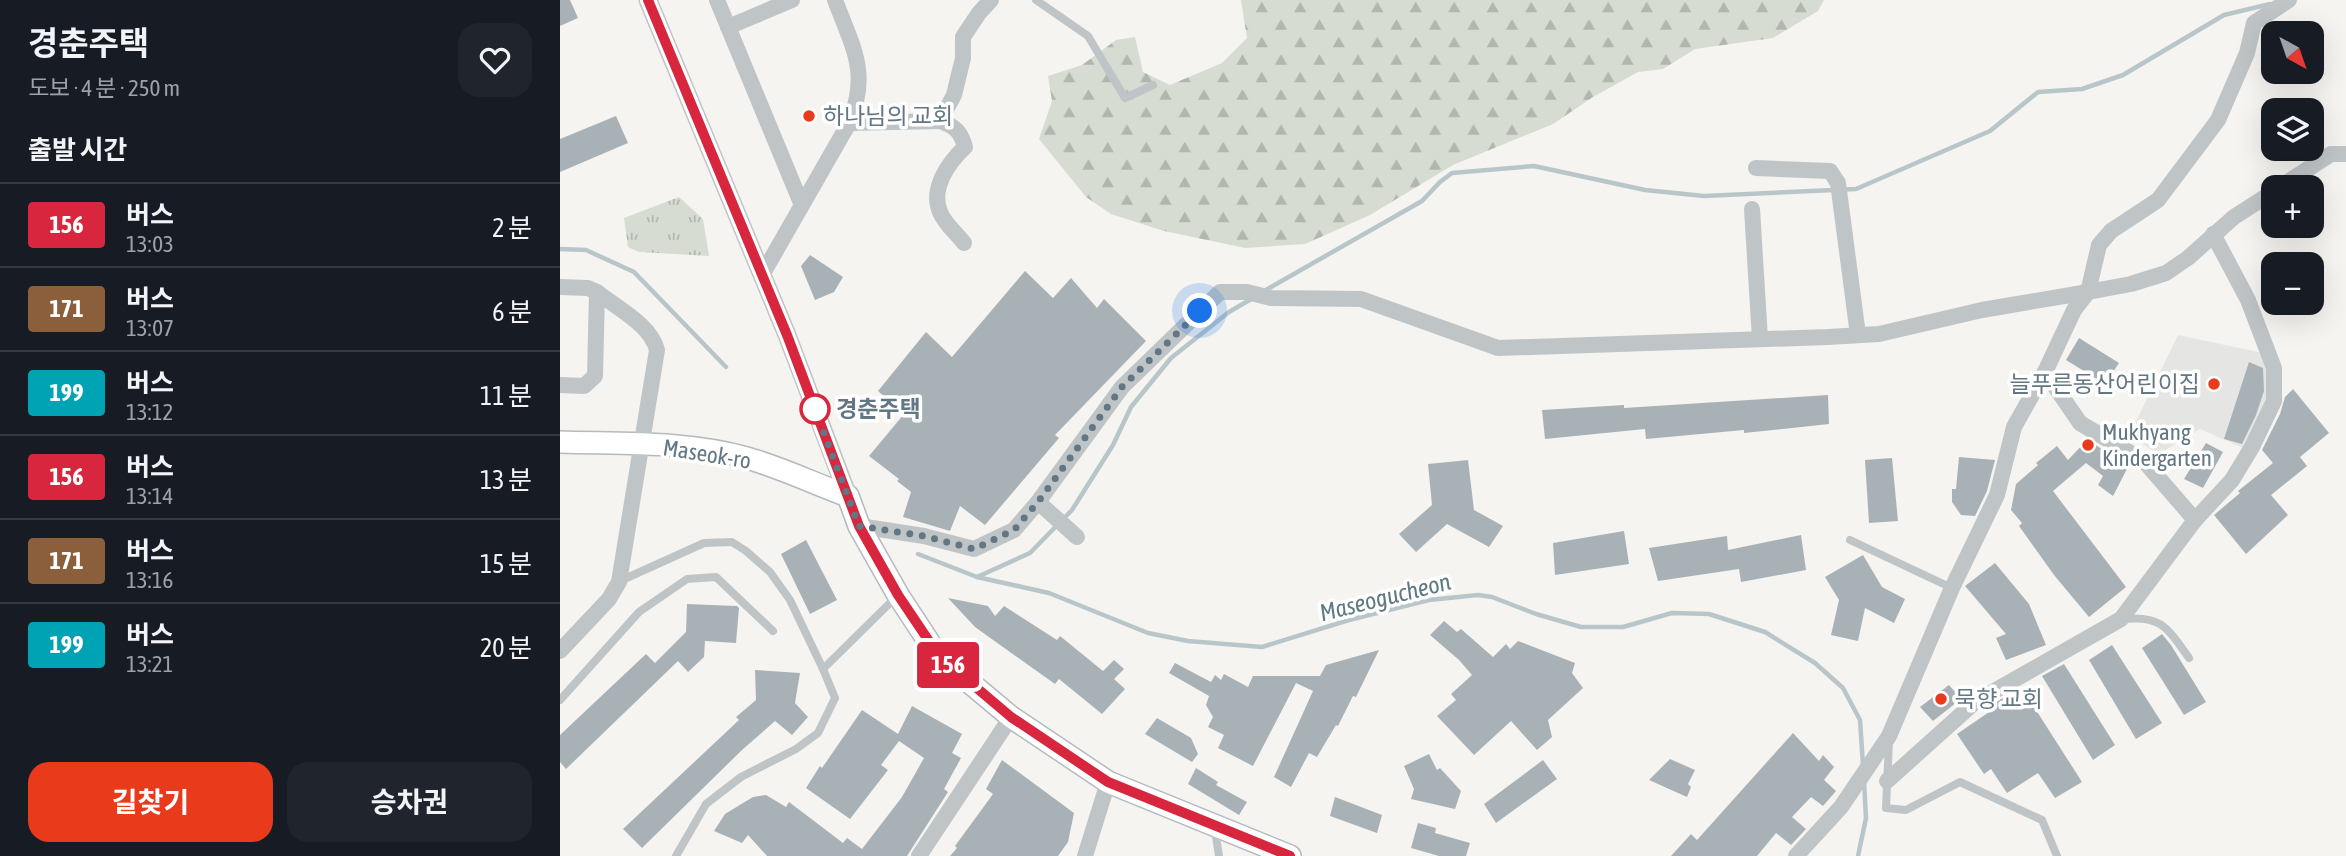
<!DOCTYPE html>
<html lang="ko">
<head>
<meta charset="utf-8">
<style>
	body { margin:0; font-family:"Asap Condensed","Noto Sans KR",sans-serif; background:#20242c; color:#f1f3f6; height:100vh; display:flex; flex-direction:column; font-size:26px; white-space:nowrap }
	* { box-sizing:border-box; margin:0 }
	p { font-size:23px; color:#9ea1a6 }
	.icon { flex:none; width:38px; height:38px; fill:none; stroke:currentColor; stroke-width:2; stroke-linecap:round; stroke-linejoin:round }
	.map { position:relative; flex:1; overflow:hidden }
	.sheet { display:flex; flex-direction:column; background:#171b24; width:560px }
	.sheet>* { flex:none }
	.badge { padding:0 14px; border-radius:5px; font-size:24px; line-height:46px }
	.needle { width:46px; rotate:140deg }
	.buttons { position:absolute; left:1701px; top:21px; display:grid; gap:14px }
	.buttons a { display:grid; place-items:center; width:63px; height:63px; border-radius:14px; background:#171b24; box-shadow:0 7px 28px #0002; font-size:35px }
	.you { position:absolute; width:35px; height:35px; margin:-18px; border:5px solid #fff; border-radius:50%; background:#1a73e8; box-shadow:0 0 0 10px #1a73e833 }
	.map>.badge { position:absolute; translate:-50% -50%; box-shadow:0 0 0 4px #fff }
	h2 { padding:0 28px; font-size:26px; line-height:63px }
	.round { display:grid; place-items:center; flex:none; width:74px; height:74px; border-radius:21px; background:#20242c }
	.head { display:flex; align-items:center; justify-content:space-between; height:119px; padding:0 28px }
	h1 { font-size:33px; font-weight:700; line-height:52px }
	.action { display:flex; gap:14px; margin-top:auto; padding:14px 28px }
	.action a { flex:1; height:80px; border-radius:21px; background:#e93b1c; color:#fff; font-size:28px; font-weight:700; line-height:80px; text-align:center }
	.action a+a { background:#20242c; color:#f1f3f6 }
	ul { padding:0; list-style:none }
	li { display:flex; align-items:center; gap:21px; height:84px; padding:0 28px; border-top:2px solid #363941 }
	li div { flex:1 }
	li b { display:block; font-size:26px }
	li em { font-style:normal }
	li .badge { min-width:77px; font-weight:700; text-align:center }
	main { display:flex; flex:1; min-height:0 }
	.map>svg:first-child { display:block }
	.built { fill:#e5e6e4 }
	.forest { fill:url(#forest-firs) }
	.park { fill:url(#park-tufts) }
	.lines { fill:none; stroke-linecap:round; stroke-linejoin:round }
	.stream { stroke:#b8c6c9; stroke-width:4.5 }
	.building { fill:#a8b2b6 }
	.secondary-casing { stroke:#b4babe; stroke-width:24 }
	.service { stroke:#bfc5c7; stroke-width:8 }
	.minor { stroke:#bfc5c7; stroke-width:16 }
	.tertiary { stroke:#bfc5c7; stroke-width:19 }
	.secondary { stroke:#fff; stroke-width:21 }
	.line-casing { stroke:#fff; stroke-width:16 }
	.line { stroke:#d7263d; stroke-width:10 }
	.walk { stroke:#627783; stroke-width:7; stroke-dasharray:0 12.6 }
	.poi-dot { fill:#e93b1c; stroke:#fff; stroke-width:2.5 }
	.stop-dot { fill:#fff; stroke:#d7263d; stroke-width:3.5 }
	.labels { text-anchor:middle; dominant-baseline:central; stroke-width:7; stroke-linejoin:round; paint-order:stroke }
	.poi-label { font-size:23px; fill:#627783; stroke:#fff; text-anchor:start }
	.stop-label { font-size:23px; font-weight:bold; fill:#627783; stroke:#fff; text-anchor:start }
	.street-label { font-size:23px; fill:#627783; stroke:#fff }
	.water-label { font-size:24px; font-style:italic; fill:#5e7a80; stroke:#fff }
</style>
</head>
<body>
<main>
<section class="sheet">
<div class="head"><div><h1>경춘주택</h1><p>도보 · 4 분 · 250 m</p></div><a class="round"><svg class="icon" aria-label="heart" viewBox="0 0 24 24"><path d="M12 20l-8-8c-3-5 5-10 8-4 3-6 11-1 8 4z"/></svg></a></div>
<h2>출발 시간</h2>
<ul>
<li><span class="badge" style="background:#d7263d;color:#fff">156</span><div><b>버스</b><p>13:03</p></div><em>2 분</em></li>
<li><span class="badge" style="background:#8b5e3c;color:#fff">171</span><div><b>버스</b><p>13:07</p></div><em>6 분</em></li>
<li><span class="badge" style="background:#00a3b4;color:#fff">199</span><div><b>버스</b><p>13:12</p></div><em>11 분</em></li>
<li><span class="badge" style="background:#d7263d;color:#fff">156</span><div><b>버스</b><p>13:14</p></div><em>13 분</em></li>
<li><span class="badge" style="background:#8b5e3c;color:#fff">171</span><div><b>버스</b><p>13:16</p></div><em>15 분</em></li>
<li><span class="badge" style="background:#00a3b4;color:#fff">199</span><div><b>버스</b><p>13:21</p></div><em>20 분</em></li>
</ul>
<div class="action"><a>길찾기</a><a>승차권</a></div>
</section>
<div class="map">
<svg width="1786" height="856" viewBox="0 0 1786 856">
	<defs>
		<pattern id="forest-firs" width="22" height="20" patternUnits="userSpaceOnUse" patternTransform="scale(1.75)"><rect width="22" height="20" fill="#d6dcd1"/><path d="M5 1l3.5 6h-7zM16 11l3.5 6h-7z" fill="#b1b7af"/></pattern>
		<pattern id="park-tufts" width="24" height="20" patternUnits="userSpaceOnUse" patternTransform="scale(1.75)"><rect width="24" height="20" fill="#d6dcd1"/><path d="M3 7l-1-3M5 7V3M7 7l1-3M15 17l-1-3M17 17v-4M19 17l1-3" fill="none" stroke="#b1b7af"/></pattern>
	</defs>
	<rect width="100%" height="100%" fill="#f5f4f0"/>
	<polygon class="built" points="1618,335 1708,354 1714,401 1690,451 1640,429 1599,454 1569,436"/>
	<polygon class="forest" points="681,0 1264,0 1258,11 1213,38 1135,49 1103,69 1078,72 1033,97 993,124 893,165 810,215 745,244 685,248 604,231 551,214 526,197 479,139 492,101 488,76 522,65 556,40 575,37 583,72 610,85 662,63 687,38"/>
	<polygon class="park" points="119,197 143,219 149,256 79,252 68,247 64,218"/>
	<g class="lines">
		<g class="stream">
			<polyline points="0,249 26,250 74,272 166,367"/>
			<polyline points="704,291 862,201 880,182 892,173 974,166 1085,190 1144,196 1296,189 1430,131 1478,92 1522,89 1563,75 1664,15 1710,4"/>
			<polyline points="358,554 417,577 489,593 588,633 628,641 702,647 789,620 869,600 918,595 932,597 976,614 1021,627 1063,627 1112,613 1149,614 1205,632 1255,663 1283,688 1300,720 1303,765"/>
			<polyline points="417,577 470,553 512,510 553,445 571,407 611,358 669,312 693,298"/>
			<polyline points="1298,856 1306,818 1304,781"/>
		</g>
	</g>
	<g class="building">
		<polygon points="0,0 10,0 18,18 0,26"/>
		<polygon points="56,116 68,143 0,172 0,139"/>
		<polygon points="250,255 283,277 274,292 255,300 241,266"/>
		<polygon points="465,271 493,298 511,278 537,308 544,299 586,341 495,435 499,438 425,525 400,506 390,531 343,517 351,492 337,481 339,479 309,456 344,414 318,391 366,332 392,357"/>
		<polygon points="1519,338 1559,363 1545,384 1506,360"/>
		<polygon points="1689,362 1703,368 1704,391 1696,415 1682,444 1664,439"/>
		<polygon points="1733,389 1769,433 1740,457 1747,466 1711,495 1728,515 1686,554 1654,515 1680,493 1678,491 1713,463 1702,450 1720,414 1725,397"/>
		<polygon points="1268,395 1269,424 1184,433 1184,430 1086,439 1085,429 985,439 982,410 1064,405 1064,408"/>
		<polygon points="1527,440 1569,465 1553,496 1538,485 1543,476 1526,463 1493,491 1566,587 1529,617 1494,575 1459,526 1462,523 1451,510 1456,484 1478,465 1476,463 1497,446 1508,460"/>
		<polygon points="1646,443 1663,452 1643,488 1624,479"/>
		<polygon points="1399,457 1435,460 1427,491 1415,516 1401,515 1392,502 1392,489 1396,489"/>
		<polygon points="1332,458 1338,521 1309,523 1305,460"/>
		<polygon points="908,460 914,510 943,526 929,547 887,524 856,552 839,534 872,505 868,464"/>
		<polygon points="1064,531 1069,564 995,575 993,543"/>
		<polygon points="1241,535 1246,570 1181,582 1179,569 1098,581 1089,548 1167,536 1168,550"/>
		<polygon points="246,540 277,600 250,614 221,554"/>
		<polygon points="1303,555 1322,587 1345,599 1334,623 1305,608 1298,641 1271,635 1279,600 1265,577"/>
		<polygon points="1435,563 1469,604 1486,645 1446,660 1436,638 1446,634 1405,586"/>
		<polygon points="388,598 428,606 435,616 444,606 497,640 500,636 543,671 554,660 564,669 554,679 565,689 542,714 499,679 495,684 415,627"/>
		<polygon points="127,604 177,606 179,608 176,643 145,641 144,657 128,672 118,661 6,769 0,762 0,735 86,654 95,663 126,632"/>
		<polygon points="884,621 897,632 901,629 933,657 946,644 950,649 958,641 1015,663 1012,673 1023,688 988,720 992,737 977,750 951,721 914,755 877,716 896,700 891,694 912,675 899,660 870,635"/>
		<polygon points="1602,634 1611,645 1646,702 1624,715 1582,648"/>
		<polygon points="1552,645 1602,723 1576,739 1529,660"/>
		<polygon points="819,650 796,697 793,696 778,726 776,725 757,757 749,753 731,787 714,777 753,691 736,683 693,766 658,748 664,735 648,727 653,717 646,705 649,696 609,673 615,663 651,682 655,675 661,680 664,674 688,687 693,676 760,676 766,665"/>
		<polygon points="1504,664 1555,745 1533,760 1482,676"/>
		<polygon points="195,670 240,673 235,703 248,717 232,735 215,721 182,750 82,848 63,829 179,720 176,717 196,700"/>
		<polygon points="1389,685 1401,699 1373,721 1360,707"/>
		<polygon points="1462,688 1522,782 1495,798 1478,773 1447,793 1431,769 1424,774 1397,734 1435,708 1432,704"/>
		<polygon points="352,706 402,734 392,753 401,758 384,789 388,792 347,856 207,856 188,835 182,843 154,831 165,814 193,797 206,795 226,807 229,802 283,843 287,838 302,849 342,797 364,758 339,741 321,765 328,770 290,819 246,788 260,766 262,768 302,710 338,734"/>
		<polygon points="597,718 631,738 638,754 632,762 585,734"/>
		<polygon points="1233,733 1259,761 1263,755 1274,767 1264,780 1276,791 1263,806 1251,797 1232,817 1246,829 1231,845 1216,833 1197,856 1111,856 1131,834 1137,840"/>
		<polygon points="869,754 877,770 880,768 901,791 895,809 851,799 854,789 844,766"/>
		<polygon points="1110,759 1135,770 1128,784 1131,787 1127,797 1089,780"/>
		<polygon points="442,760 514,813 508,842 498,856 390,856 397,848 395,846 433,794 426,789"/>
		<polygon points="983,760 997,779 936,823 924,804"/>
		<polygon points="636,768 658,782 656,785 687,802 679,815 628,784"/>
		<polygon points="775,797 822,815 817,833 770,816"/>
		<polygon points="858,823 876,828 875,833 910,843 906,856 879,856 851,848"/>
	</g>
	<g class="lines">
		<defs>
			<path id="secondary" d="M0 442C61 444 128 441 187 458 222 468 255 484 288 496L299 526 338 595 378 656 451 717 548 782 730 856"/>
		</defs>
		<use href="#secondary" class="secondary-casing"/>
		<g class="service">
			<polyline points="476,0 528,36 565,98 593,85"/>
			<polyline points="1290,540 1392,588"/>
			<polyline points="60,581 144,543 172,542 186,551 210,572 230,600 263,669 275,698 258,733 236,749 181,777 146,804 116,856"/>
			<path d="M1564 619C1602 615 1608 629 1629 658"/>
			<polyline points="263,669 336,597"/>
			<polyline points="0,700 79,612 127,579 156,577 213,631"/>
			<polyline points="1329,741 1326,808 1346,810 1400,782 1482,820 1497,856"/>
			<polyline points="655,830 659,856"/>
		</g>
		<g class="minor">
			<polyline points="157,0 241,203"/>
			<polyline points="168,27 232,0"/>
			<path d="M380 121C395 126 401 132 405 147 388 163 370 189 380 212 384 223 397 234 404 243"/>
			<polyline points="289,123 380,121 394,95 403,58 403,37 419,13 431,0"/>
			<polyline points="1196,168 1270,171 1278,183 1298,335"/>
			<polyline points="1720,187 1771,154 1786,154"/>
			<polyline points="1713,192 1674,217 1628,258 1606,273 1571,284 1528,292 1539,245 1551,231 1598,200 1658,120 1687,53 1694,23 1729,0"/>
			<polyline points="1192,209 1200,339"/>
			<path d="M202 275 289 123C310 73 293 48 275 0"/>
			<path d="M0 287 28 288 37 292C57 308 91 325 97 350L59 582 49 599 0 651"/>
			<polyline points="0,385 24,386 35,376 37,292"/>
			<polyline points="478,502 517,537"/>
			<polyline points="1635,520 1672,480 1692,447 1714,401 1714,368 1688,300 1653,234"/>
			<polyline points="299,526 364,536 414,549 454,530 478,502 562,387 660,292 687,292 711,298 801,299 938,348 1268,337 1319,334 1422,310 1528,292 1514,310 1485,372 1520,423 1584,461 1635,520 1561,619 1415,702 1327,781"/>
			<polyline points="359,856 451,717"/>
			<polyline points="525,856 548,782"/>
			<polyline points="1236,856 1281,807 1329,736 1392,588 1437,495 1454,427 1485,372"/>
		</g>
		<polyline class="tertiary" points="88,0 227,335 288,496"/>
		<use href="#secondary" class="secondary"/>
	</g>
	<g class="lines">
		<defs>
			<polyline id="line" points="88,0 227,335 299,526 338,595 379,656 451,717 548,782 730,856"/>
		</defs>
		<use href="#line" class="line-casing"/>
		<use href="#line" class="line"/>
		<polyline class="walk" points="255,409 299,526 364,536 414,549 454,530 478,502 562,387 640,311"/>
	</g>
	<g class="poi-dot">
		<circle cx="249" cy="116" r="7"/>
		<circle cx="1654" cy="384" r="7"/>
		<circle cx="1528" cy="445" r="7"/>
		<circle cx="1381" cy="699" r="7"/>
	</g>
	<circle class="stop-dot" cx="255" cy="409" r="14"/>
	<g class="labels">
		<g class="poi-label">
			<text x="263" y="116">하나님의 교회</text>
			<text x="1640" y="384" text-anchor="end">늘푸른동산어린이집</text>
			<text x="1542" y="432">Mukhyang<tspan x="1542" dy="26">Kindergarten</tspan></text>
			<text x="1395" y="699">묵향 교회</text>
		</g>
		<g class="stop-label">
			<text x="276" y="409">경춘주택</text>
		</g>
		<g class="street-label">
			<text transform="translate(147 454) rotate(9)">Maseok-ro</text>
		</g>
		<g class="water-label">
			<text transform="translate(825 597) rotate(-14)">Maseogucheon</text>
		</g>
	</g>
</svg>
<div class="buttons">
<a><svg class="needle" viewBox="-14 -14 28 28"><path d="M0-13l5 13h-10z" fill="#e53935"/><path d="M0 13l5-13h-10z" fill="#9ea1a6"/></svg></a>
<a><svg class="icon" aria-label="layers" viewBox="0 0 24 24"><path d="M12 4l9 5-9 5-9-5zM3 14l9 5 9-5"/></svg></a>
<a>+</a>
<a>−</a>
</div>
<div class="you" style="left:640px;top:311px"></div>
<b class="badge" style="left:388px;top:665px;background:#d7263d;color:#fff">156</b>
</div>
</main>
</body>
</html>
